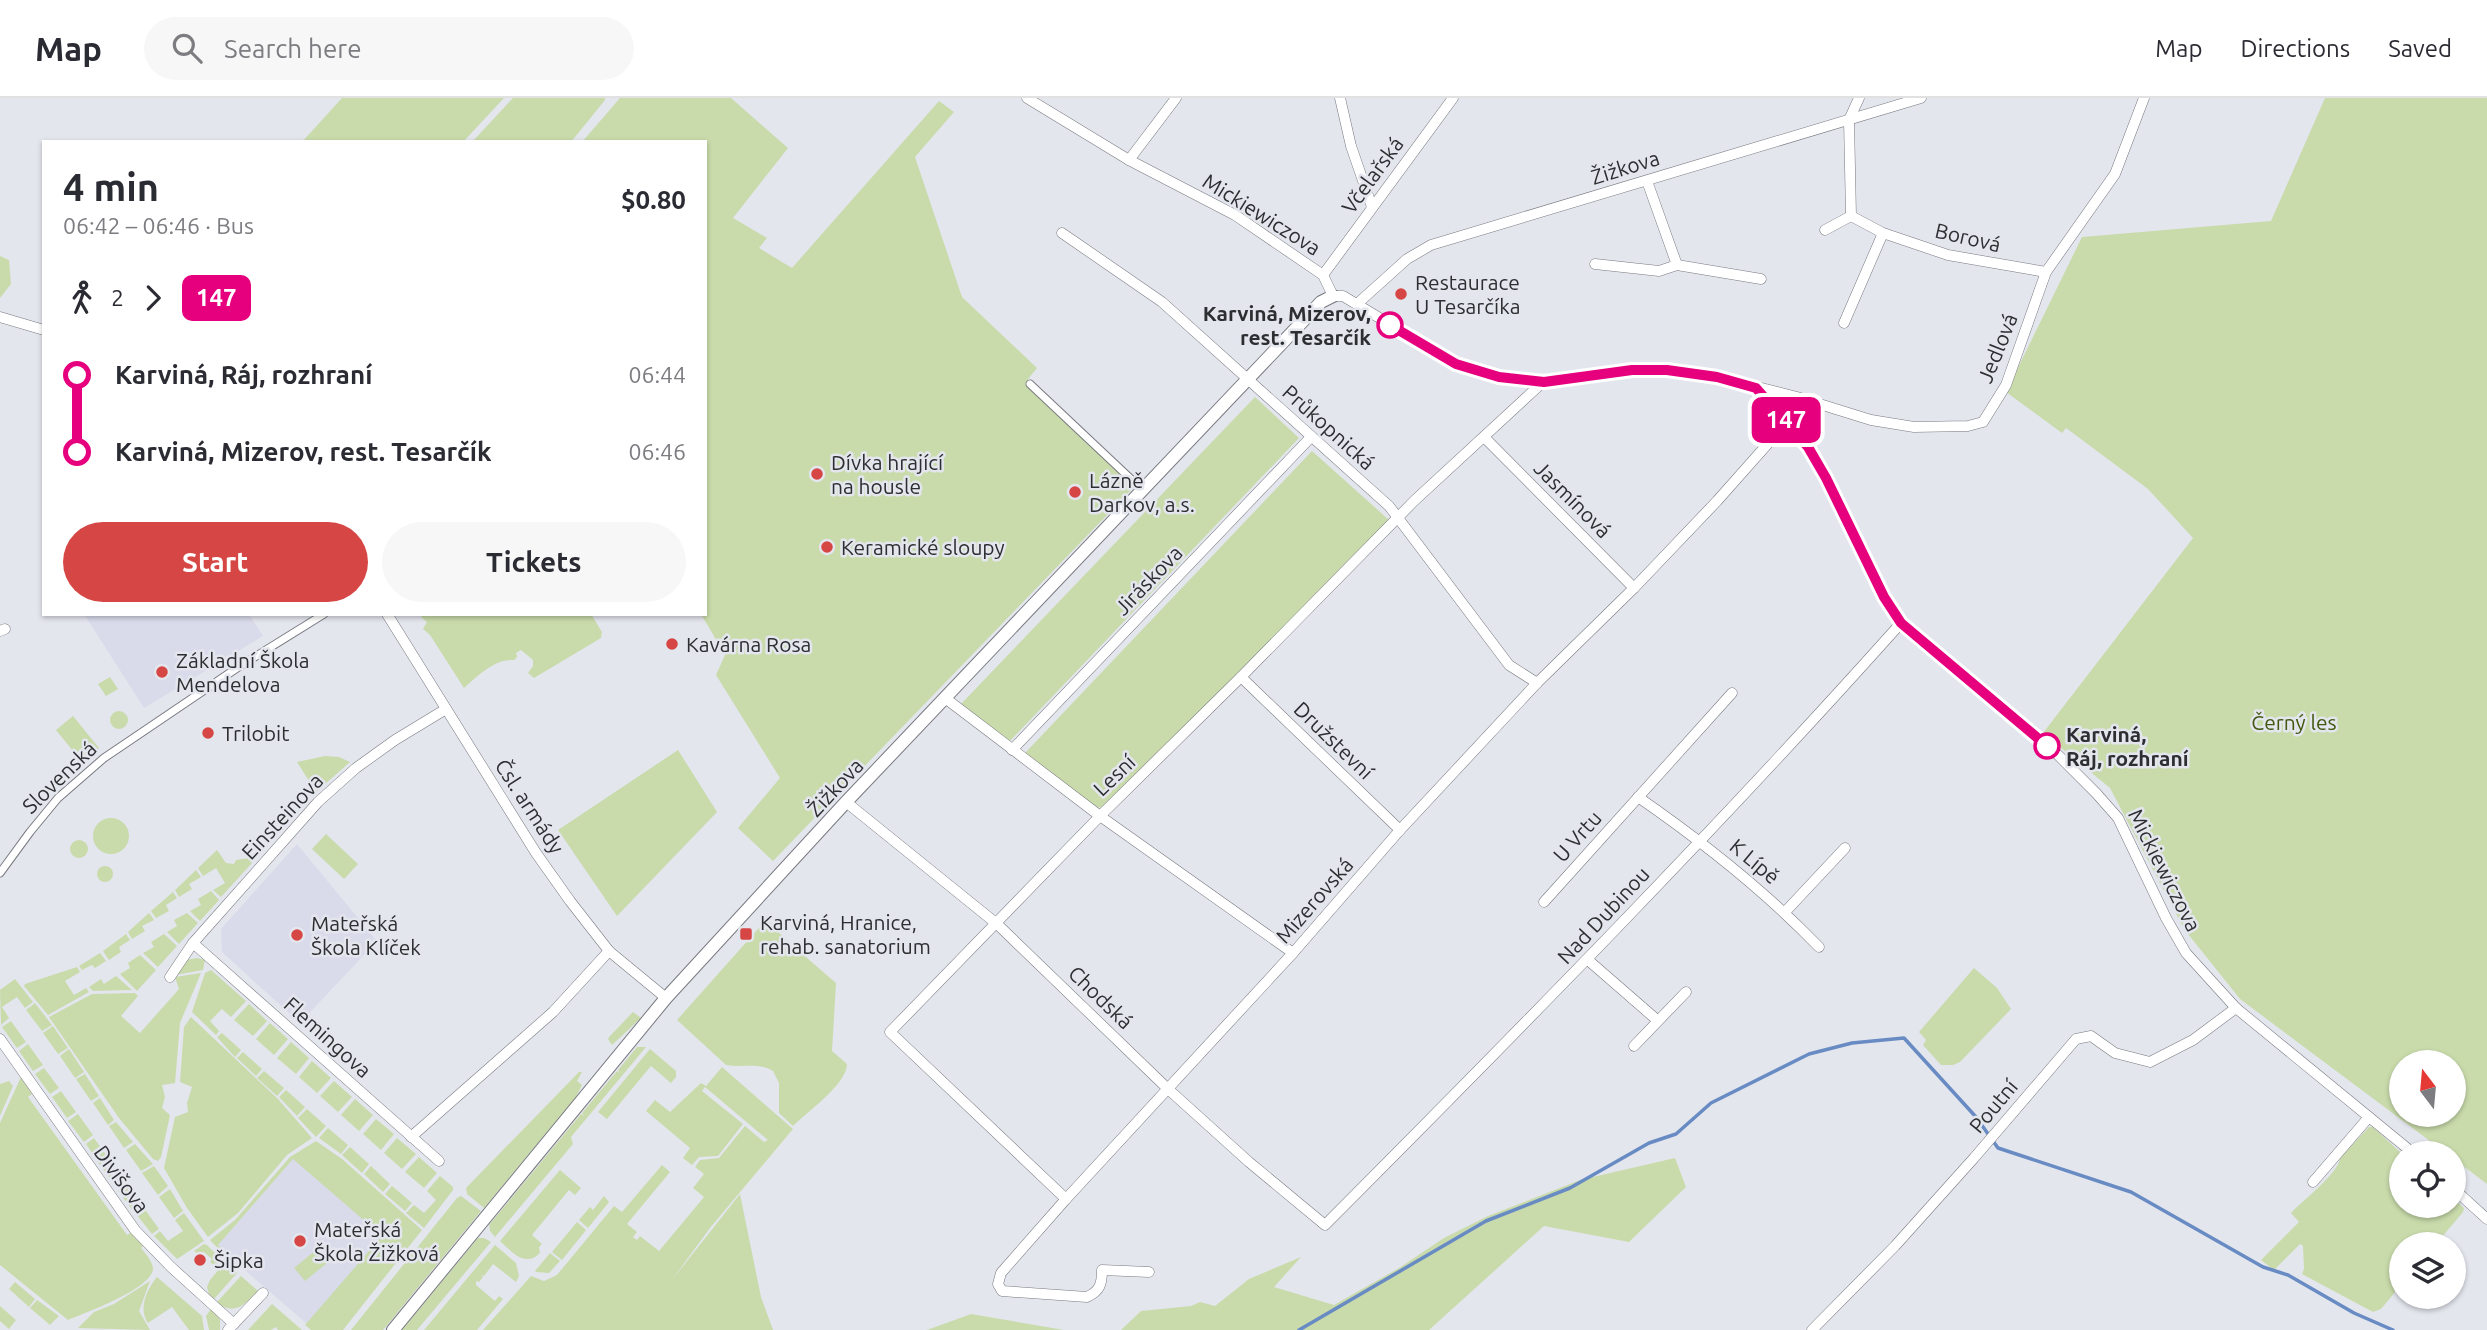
<!DOCTYPE html>
<html lang="en">
<head>
<meta charset="utf-8">
<style>
	body { margin:0; font-family:Ubuntu,sans-serif; background:#f7f7f7; color:#2b2b33; height:100vh; display:flex; flex-direction:column; font-size:26px; white-space:nowrap }
	* { box-sizing:border-box; margin:0 }
	p { font-size:23px; color:#7c7c81 }
	.icon { flex:none; width:38px; height:38px; fill:none; stroke:currentColor; stroke-width:2; stroke-linecap:round; stroke-linejoin:round }
	.map { position:relative; flex:1; overflow:hidden }
	.side { position:absolute; left:42px; top:42px; width:665px; height:476px; display:flex; flex-direction:column; background:#fff; border-radius:0px; box-shadow:0 2px 5px #0004 }
	.side>* { flex:none }
	.badge { padding:0 14px; border-radius:10px; font-size:24px; line-height:46px }
	.needle { width:46px; rotate:344deg }
	.tools { position:absolute; left:2389px; top:952px; display:grid; gap:14px }
	.tools a { display:grid; place-items:center; width:77px; height:77px; border-radius:50%; background:#fff; box-shadow:0 2px 5px #0004; font-size:35px }
	.map>.badge { position:absolute; translate:-50% -50%; box-shadow:0 0 0 4px #fff }
	.legs { display:flex; align-items:center; gap:10px; height:77px; padding:0 21px; font-size:23px }
	.legs p { margin-inline-start:auto }
	.headline { display:flex; align-items:center; justify-content:space-between; height:119px; padding:0 21px }
	h1 { font-size:38px; font-weight:600; line-height:52px }
	.primary-button { display:flex; gap:14px; margin-top:auto; padding:14px 21px }
	.primary-button a { flex:1; height:80px; border-radius:42px; background:#d54644; color:#fff; font-size:28px; font-weight:600; line-height:80px; text-align:center }
	.primary-button a+a { background:#f7f7f7; color:#2b2b33 }
	ul { padding:0 21px; list-style:none }
	li { display:flex; align-items:center; gap:24px; height:77px; font-size:26px }
	li i { display:grid; place-items:center; width:10px; height:100%; margin:0 9px; background:currentColor }
	li i::after { content:''; width:18px; height:18px; margin:-9px; border:5px solid; border-radius:50%; background:#fff }
	li p { margin-inline-start:auto }
	li:first-child i { background:linear-gradient(#0000 50%,currentColor 0) }
	li:last-child i { background:linear-gradient(currentColor 50%,#0000 0) }
	header { display:flex; align-items:center; gap:42px; box-sizing:border-box; height:98px; padding:0 35px; background:#fff; border-bottom:2px solid #e1e1e2 }
	header strong { font-size:33px }
	nav { display:flex; gap:38px; margin-inline-start:auto; font-size:24px }
	.search { width:490px; height:63px; background:#f7f7f7; display:flex; align-items:center; gap:18px; box-sizing:border-box; padding:0 24px; border-radius:38px; color:#7c7c81; font-size:26px }
	.map>svg:first-child { display:block }
	.built { fill:#d9dbeb }
	.green { fill:#c9dbab; fill-rule:evenodd }
	.lines { fill:none; stroke-linecap:round; stroke-linejoin:round }
	.stream { stroke:#688bc3; stroke-width:3.5 }
	.pedestrian-casing { stroke:#787980; stroke-width:9 }
	.minor-casing { stroke:#787980; stroke-width:11 }
	.tertiary-casing { stroke:#787980; stroke-width:14 }
	.pedestrian { stroke:#fff; stroke-width:7 }
	.minor { stroke:#fff; stroke-width:10 }
	.tertiary { stroke:#fff; stroke-width:12 }
	.line-1-casing { stroke:#fff; stroke-width:16 }
	.line-1 { stroke:#e6007e; stroke-width:10 }
	.poi-dot { fill:#d54644; stroke:#e4e6ee; stroke-width:2.5 }
	.stop-1-dot { fill:#fff; stroke:#e6007e; stroke-width:3.5 }
	.labels { text-anchor:middle; dominant-baseline:central; stroke-width:5; stroke-linejoin:round; paint-order:stroke }
	.street-label { font-size:21px; fill:#2d2e31; stroke:#e4e6ee }
	.poi-label { font-size:21px; fill:#2d2e31; stroke:#e4e6ee; text-anchor:start }
	.stop-label { font-size:21px; font-weight:bold; fill:#2d2e31; stroke:#e4e6ee; text-anchor:end }
	.park-label { font-size:21px; fill:#43580f; stroke:#e4e6ee }
</style>
</head>
<body>
<header>
<strong>Map</strong>
<div class="search"><svg class="icon" aria-label="search" viewBox="0 0 24 24"><circle cx="10" cy="10" r="6"/><path d="M15 15l6 6"/></svg>Search here</div>
<nav><a>Map</a><a>Directions</a><a>Saved</a></nav>
</header>
<div class="map">
<svg width="2487" height="1232" viewBox="0 0 2487 1232">
	<rect width="100%" height="100%" fill="#e4e6ee"/>
	<g class="built">
		<polygon points="84,516 249,516 263,538 144,610"/>
		<polygon points="297,746 377,843 300,925 222,854 221,831"/>
		<polygon points="293,1060 383,1138 307,1226 217,1148"/>
	</g>
	<g class="green">
		<polygon points="342,0 504,0 463,44 302,44"/>
		<polygon points="513,0 605,0 605,2 571,44 472,44"/>
		<polygon points="620,0 731,0 788,50 733,120 767,140 759,150 792,170 939,3 954,14 915,59 962,199 1037,270 1028,281 1138,385 773,763 738,730 780,680 716,577 725,557 701,516 705,516 705,44 582,44"/>
		<path d="M2325 0H2487V1086L2454 1061V1055H2446L2240 901 2184 831 2110 690 2043 635 2193 440 2148 391 2066 330 2062 335 2006 294 2082 139 2271 123ZM2401 964H2454V1017H2401Z"/>
		<polygon points="0,158 9,162 11,186 0,200"/>
		<polygon points="1255,299 1299,340 1010,643 961,606"/>
		<polygon points="1312,353 1389,422 1106,708 1097,710 1025,655"/>
		<path d="M423 516H591L602 534 601 540 534 580 528 575 533 568V562L521 552 516 555 517 559 514 562C494 561 478 578 464 590L430 537 423 531 427 524 421 519Z"/>
		<polygon points="110,579 118,591 106,598 98,586"/>
		<circle cx="119" cy="622" r="9"/>
		<polygon points="73,618 99,650 82,664 56,632"/>
		<polygon points="678,652 717,714 617,818 558,732"/>
		<polygon points="325,658 339,659 350,664 316,694 297,664"/>
		<circle cx="111" cy="738" r="18"/>
		<polygon points="326,736 358,766 344,781 312,751"/>
		<circle cx="79" cy="751" r="9"/>
		<polygon points="217,752 226,765 234,766 236,762 249,760 252,765 221,799 213,792 225,785 216,770 203,778 198,770"/>
		<circle cx="105" cy="776" r="8"/>
		<polygon points="196,772 201,779 189,786 192,791 179,799 175,792"/>
		<polygon points="211,793 219,802 200,823 190,813 201,807 198,801"/>
		<polygon points="173,794 177,800 166,807 169,813 156,820 151,813"/>
		<polygon points="149,815 154,822 142,828 145,833 132,841 128,834"/>
		<polygon points="187,815 198,825 179,846 167,834 177,828 174,822"/>
		<path d="M767 821 785 841 836 885 832 953 847 966C847 986 807 1014 793 1028L779 1015V985L773 973C759 964 742 970 726 967L677 922Z"/>
		<polygon points="126,836 130,842 119,849 121,854 109,862 103,853"/>
		<polygon points="164,836 177,848 158,869 143,855 154,849 151,844"/>
		<polygon points="100,855 106,863 95,870 92,867 82,872 79,868"/>
		<polygon points="140,857 156,872 137,893 120,876 130,870 128,865"/>
		<polygon points="197,860 205,862 203,872 175,877 186,862"/>
		<polygon points="77,869 80,874 65,883 74,897 86,890 89,894 48,917 24,888 25,886"/>
		<polygon points="1974,870 1997,890 2011,911 1960,964 1953,967 1941,967 1923,947 1926,942 1919,934"/>
		<polygon points="211,872 246,903 231,919 222,911 210,923 219,933 216,937 192,914 205,875"/>
		<polygon points="201,875 180,925 175,985 162,987 165,999 162,1010 170,1017 161,1059 158,1063 153,1061 119,1020 49,919 92,896 135,895 138,898 121,918 140,935 179,891 175,879"/>
		<polygon points="116,878 132,892 93,893 89,889 101,881 104,886"/>
		<polygon points="15,881 33,904 25,910 17,899 2,909 9,920 1,927 0,892"/>
		<polygon points="35,905 52,927 42,933 26,912"/>
		<polygon points="249,906 267,923 253,938 234,922"/>
		<polygon points="633,914 641,920 612,947 608,941 609,939"/>
		<polygon points="191,919 278,1001 312,1040 287,1057 238,1115 208,1139 187,1110 164,1070 175,1019 188,1014 187,1005 192,989 180,984 184,929"/>
		<polygon points="11,923 26,944 17,950 2,929"/>
		<polygon points="270,925 288,941 274,957 256,941"/>
		<polygon points="53,928 68,950 58,956 43,935"/>
		<polygon points="222,935 241,952 235,959 217,939"/>
		<polygon points="291,944 309,960 296,976 277,960"/>
		<polygon points="28,946 43,967 33,973 19,953"/>
		<polygon points="637,949 646,949 571,1039 573,1046 495,1139 490,1133 489,1127 581,1016 584,1018 582,1015 617,973 620,975 618,972"/>
		<polygon points="69,951 84,974 75,980 60,958"/>
		<polygon points="650,951 676,973 676,979 671,985 651,968 607,1021 598,1014"/>
		<polygon points="243,954 262,971 256,978 237,960"/>
		<polygon points="312,963 331,980 317,995 299,979"/>
		<polygon points="722,969 793,1031 710,1130 672,1182 740,1096 761,1199 773,1232 483,1232 531,1178 544,1183 557,1177 614,1108 622,1114 662,1067 670,1074 627,1126 637,1134 633,1139 637,1142 640,1138 659,1153 704,1099 693,1090 704,1076 695,1069 700,1062 719,1060 745,1028 764,1044 768,1042 705,989 702,993 743,1026 718,1058 699,1059 692,1067 683,1060 690,1050 646,1013 655,1002 670,1014 701,985 706,988"/>
		<polygon points="44,970 59,990 50,996 35,976"/>
		<polygon points="264,973 284,990 277,998 257,980"/>
		<polygon points="579,974 582,974 577,983 582,987 576,999 484,1110 467,1096 466,1090"/>
		<polygon points="85,976 99,998 91,1003 76,981"/>
		<path d="M21 979 32 996 28 999 127 1137 132 1134 143 1148 141 1150C146 1156 152 1163 153 1170 154 1190 85 1215 68 1222L0 1167V1025Z"/>
		<polygon points="9,983 13,988 0,1018 0,986"/>
		<polygon points="334,983 352,999 338,1014 320,998"/>
		<polygon points="286,992 305,1009 297,1018 279,999"/>
		<polygon points="61,993 76,1014 67,1020 52,999"/>
		<polygon points="100,1000 114,1022 108,1027 93,1005"/>
		<polygon points="355,1001 373,1017 359,1033 341,1017"/>
		<polygon points="307,1011 326,1028 316,1039 298,1020"/>
		<polygon points="78,1016 93,1037 84,1044 68,1023"/>
		<polygon points="376,1021 394,1036 381,1052 363,1036"/>
		<polygon points="116,1024 133,1044 124,1050 109,1028"/>
		<path d="M2369 1029H2373L2401 1055V1108H2454V1101L2464 1110 2463 1114 2436 1146H2401V1187L2381 1211 2373 1214 2302 1176 2304 1171 2303 1148 2300 1146 2274 1172 2261 1162 2299 1124 2291 1115C2302 1103 2339 1075 2340 1060Z"/>
		<polygon points="328,1030 348,1047 341,1056 319,1040"/>
		<polygon points="94,1040 109,1061 100,1067 86,1046"/>
		<polygon points="397,1040 416,1056 402,1071 384,1055"/>
		<polygon points="316,1043 342,1061 422,1132 343,1232 311,1232 305,1227 382,1138 293,1061 218,1147 226,1155 224,1157 210,1142 235,1122 290,1059"/>
		<polygon points="135,1046 153,1066 141,1073 126,1052"/>
		<polygon points="350,1049 369,1066 362,1075 342,1057"/>
		<polygon points="419,1059 437,1075 424,1090 405,1074"/>
		<polygon points="1675,1060 1686,1089 1629,1144 1544,1128 1429,1232 1121,1232 1141,1213 1191,1208 1200,1204 1215,1208 1249,1181 1301,1159 1274,1189 1334,1207 1399,1170 1444,1140 1488,1118 1580,1082"/>
		<polygon points="111,1063 125,1084 117,1090 102,1070"/>
		<polygon points="154,1068 168,1088 158,1097 142,1075"/>
		<polygon points="371,1068 390,1086 383,1094 364,1076"/>
		<path d="M560 1072 581 1090 575 1097 569 1092 532 1137 542 1146 539 1149 540 1155C525 1170 512 1154 500 1143Z"/>
		<polygon points="440,1078 453,1089 453,1092 424,1130 406,1115 414,1107 424,1115 436,1102 427,1093"/>
		<polygon points="127,1087 142,1107 133,1113 118,1093"/>
		<polygon points="392,1088 412,1105 405,1113 385,1096"/>
		<polygon points="170,1091 183,1113 174,1120 159,1099"/>
		<polygon points="461,1098 481,1113 383,1232 351,1232 457,1100"/>
		<polygon points="604,1098 609,1104 588,1130 579,1122 590,1109 593,1112"/>
		<polygon points="144,1110 159,1131 152,1136 136,1116"/>
		<polygon points="184,1115 204,1143 177,1161 154,1138 160,1133 168,1143 183,1133 175,1122"/>
		<polygon points="577,1124 586,1132 562,1162 552,1154"/>
		<polygon points="484,1140 491,1144 417,1232 402,1232 478,1140"/>
		<polygon points="204,1146 207,1147 221,1161 215,1168 210,1164 212,1161 204,1154 200,1158 194,1153"/>
		<polygon points="495,1147 516,1165 519,1178 516,1184 493,1166 484,1178 481,1177 483,1179 479,1184 476,1183 476,1187 495,1203 499,1198 503,1201 477,1232 424,1232"/>
		<polygon points="316,1152 327,1165 305,1183 294,1170"/>
		<polygon points="550,1155 560,1163 549,1175 536,1174 535,1173"/>
		<polygon points="225,1164 237,1175 214,1201 209,1196 207,1189 210,1182"/>
		<path d="M241 1178 258 1193C245 1206 234 1219 217 1204Z"/>
		<path d="M157 1179 202 1218 204 1232H189L172 1209 148 1225C138 1210 147 1191 157 1179Z"/>
		<polygon points="150,1183 139,1213 150,1232 78,1230 94,1214 114,1206"/>
		<polygon points="15,1184 35,1201 29,1209 9,1191"/>
		<polygon points="37,1202 59,1218 50,1227 30,1210"/>
		<polygon points="272,1206 302,1232 278,1232 276,1229 271,1232 248,1232"/>
		<polygon points="0,1208 16,1222 9,1231 0,1223"/>
		<polygon points="211,1211 220,1221 220,1232 209,1232 206,1218"/>
		<polygon points="971,1216 1064,1232 927,1232"/>
	</g>
	<g class="lines">
		<polyline class="stream" points="1299,1232 1486,1123 1570,1090 1649,1045 1676,1036 1711,1005 1809,956 1852,945 1904,940 1976,1019 1998,1050 2131,1094 2263,1169 2288,1177 2354,1215 2393,1232"/>
		<defs>
			<g id="pedestrian">
				<polyline points="1030,286 1133,383"/>
				<polyline points="0,775 30,734 58,700 104,660 237,570 324,516"/>
			</g>
			<g id="minor">
				<polyline points="1027,0 1129,62 1235,117 1323,177 1333,198 1343,198 1456,266 1499,279 1543,284 1632,272 1667,272 1717,279 1797,299 1871,322 1914,329 1968,328 1983,324 2006,287 2046,174 2115,76 2144,0"/>
				<polyline points="1340,0 1351,48 1372,109"/>
				<polyline points="1859,0 1849,22 1851,118 1883,135 1948,157 2046,174"/>
				<polyline points="1129,62 1176,0"/>
				<polyline points="1825,132 1851,118"/>
				<polyline points="1062,135 1162,204 1389,408 1509,567 1537,585"/>
				<polyline points="1595,166 1659,173 1677,167 1647,83"/>
				<polyline points="1677,167 1761,181"/>
				<polyline points="1323,177 1453,0"/>
				<polyline points="1357,206 1407,161 1431,147 1921,0"/>
				<polyline points="0,219 44,232"/>
				<polyline points="1844,225 1883,135"/>
				<polyline points="1756,291 1808,349 1826,380 1884,499 1901,525 2058,657 2096,695 2118,720 2166,820 2186,855 2236,910 2413,1055"/>
				<polyline points="1485,340 1634,490"/>
				<polyline points="387,516 536,755 570,803 609,853 666,900"/>
				<polyline points="0,533 5,531"/>
				<polyline points="1241,579 1400,732"/>
				<polyline points="945,600 1100,718 1293,855"/>
				<polyline points="1012,652 1311,339"/>
				<path d="M1638 699C1703 744 1764 792 1819 849"/>
				<path d="M846 704 997 826 1168 991 1249 1064 1325 1127C1521 930 1716 732 1901 525"/>
				<polyline points="1544,804 1732,595"/>
				<polyline points="1785,814 1845,750"/>
				<polyline points="193,845 439,1063"/>
				<polyline points="1588,862 1657,922"/>
				<polyline points="170,879 193,845 318,704 356,670 395,642 446,611"/>
				<polyline points="0,941 135,1132 171,1169 234,1226"/>
				<polyline points="1634,948 1686,894"/>
				<polyline points="411,1039 553,914 609,853"/>
				<polyline points="2313,1084 2369,1019"/>
				<polyline points="2454,1091 2487,1121"/>
				<polyline points="1066,1101 890,934 1100,718 1241,579 1414,403 1543,284"/>
				<path d="M1149 1174 1102 1172C1102 1186 1100 1193 1087 1199L1002 1193 998 1186 1001 1175 1066 1101 1293 855 1400 732 1537 585 1634 490 1717 403 1788 323"/>
				<polyline points="228,1232 263,1195"/>
				<polyline points="1812,1232 1895,1148 1974,1060 2076,941 2091,938 2115,955 2150,964 2193,942 2236,910"/>
			</g>
			<polyline id="tertiary" points="393,1232 666,900 846,704 1321,204 1333,198"/>
		</defs>
		<use href="#pedestrian" class="pedestrian-casing"/>
		<use href="#minor" class="minor-casing"/>
		<use href="#tertiary" class="tertiary-casing"/>
		<use href="#pedestrian" class="pedestrian"/>
		<use href="#minor" class="minor"/>
		<use href="#tertiary" class="tertiary"/>
	</g>
	<g class="lines">
		<defs>
			<polyline id="line-1" points="1390,227 1456,266 1499,279 1544,284 1632,272 1667,272 1717,279 1756,290 1808,349 1826,380 1884,499 1901,525 2047,648"/>
		</defs>
		<use href="#line-1" class="line-1-casing"/>
		<use href="#line-1" class="line-1"/>
	</g>
	<g class="poi-dot">
		<circle cx="1401" cy="196" r="7"/>
		<circle cx="817" cy="376" r="7"/>
		<circle cx="1075" cy="394" r="7"/>
		<circle cx="827" cy="449" r="7"/>
		<circle cx="672" cy="546" r="7"/>
		<circle cx="162" cy="574" r="7"/>
		<circle cx="208" cy="635" r="7"/>
		<rect x="739" y="829" width="14" height="14" rx="3.5"/>
		<circle cx="297" cy="837" r="7"/>
		<circle cx="300" cy="1143" r="7"/>
		<circle cx="200" cy="1162" r="7"/>
	</g>
	<g class="stop-1-dot">
		<circle cx="1390" cy="227" r="12"/>
		<circle cx="2047" cy="648" r="12"/>
	</g>
	<g class="labels">
		<g class="street-label">
			<text transform="translate(1625 69) rotate(-17)">Žižkova</text>
			<text transform="translate(1372 77) rotate(-54)">Včelařská</text>
			<text transform="translate(1262 116) rotate(32)">Mickiewiczova</text>
			<text transform="translate(1968 139) rotate(13)">Borová</text>
			<text transform="translate(1997 250) rotate(-68)">Jedlová</text>
			<text transform="translate(1329 329) rotate(42)">Průkopnická</text>
			<text transform="translate(1573 401) rotate(45)">Jasmínová</text>
			<text transform="translate(1148 482) rotate(-46)">Jiráskova</text>
			<text transform="translate(1334 642) rotate(44)">Družstevní</text>
			<text transform="translate(1114 677) rotate(-44)">Lesní</text>
			<text transform="translate(59 679) rotate(-44)">Slovenská</text>
			<text transform="translate(835 689) rotate(-47)">Žižkova</text>
			<text transform="translate(530 708) rotate(57)">Čsl. armády</text>
			<text transform="translate(282 718) rotate(-47)">Einsteinova</text>
			<text transform="translate(1577 738) rotate(-48)">U Vrtu</text>
			<text transform="translate(1755 763) rotate(40)">K Lípě</text>
			<text transform="translate(2165 772) rotate(63)">Mickiewiczova</text>
			<text transform="translate(1314 802) rotate(-49)">Mizerovská</text>
			<text transform="translate(1603 817) rotate(-47)">Nad Dubinou</text>
			<text transform="translate(1101 899) rotate(44)">Chodská</text>
			<text transform="translate(328 939) rotate(42)">Flemingova</text>
			<text transform="translate(1993 1008) rotate(-50)">Poutní</text>
			<text transform="translate(122 1081) rotate(54)">Divišova</text>
		</g>
		<g class="poi-label">
			<text x="1415" y="184">Restaurace<tspan x="1415" dy="24">U Tesarčíka</tspan></text>
			<text x="831" y="364">Dívka hrající<tspan x="831" dy="24">na housle</tspan></text>
			<text x="1089" y="382">Lázně<tspan x="1089" dy="24">Darkov, a.s.</tspan></text>
			<text x="841" y="449">Keramické sloupy</text>
			<text x="686" y="546">Kavárna Rosa</text>
			<text x="176" y="562">Základní Škola<tspan x="176" dy="24">Mendelova</tspan></text>
			<text x="222" y="635">Trilobit</text>
			<text x="760" y="824">Karviná, Hranice,<tspan x="760" dy="24">rehab. sanatorium</tspan></text>
			<text x="311" y="825">Mateřská<tspan x="311" dy="24">Škola Klíček</tspan></text>
			<text x="314" y="1131">Mateřská<tspan x="314" dy="24">Škola Žižková</tspan></text>
			<text x="214" y="1162">Šipka</text>
		</g>
		<g class="stop-label">
			<text x="1371" y="215">Karviná, Mizerov,<tspan x="1371" dy="24">rest. Tesarčík</tspan></text>
			<text x="2066" y="636" text-anchor="start">Karviná,<tspan x="2066" dy="24">Ráj, rozhraní</tspan></text>
		</g>
		<g class="park-label">
			<text x="2294" y="624">Černý les</text>
		</g>
	</g>
</svg>
<div class="tools">
<a><svg class="needle" viewBox="-14 -14 28 28"><path d="M0-13l5 13h-10z" fill="#e53935"/><path d="M0 13l5-13h-10z" fill="#7c7c81"/></svg></a>
<a><svg class="icon" aria-label="locate" viewBox="0 0 24 24"><circle cx="12" cy="12" r="6"/><path d="M12 2v4M12 18v4M2 12h4M18 12h4"/></svg></a>
<a><svg class="icon" aria-label="layers" viewBox="0 0 24 24"><path d="M12 4l9 5-9 5-9-5zM3 14l9 5 9-5"/></svg></a>
</div>
<b class="badge" style="left:1786px;top:322px;background:#e6007e;color:#fff">147</b>
<section class="side">
<div class="headline"><div><h1>4 min</h1><p>06:42 – 06:46 · Bus</p></div><b>$0.80</b></div>
<div class="legs"><svg class="icon" aria-label="walk" viewBox="0 0 24 24"><circle cx="13" cy="4" r="2"/><path d="M13 8l-2 6 4 7M11 14l-3 7M7 12l3-4h3l4 4"/></svg>2<svg class="icon" aria-label="forward" viewBox="0 0 24 24"><path d="M9 5l7 7-7 7"/></svg><b class="badge" style="background:#e6007e;color:#fff">147</b></div>
<ul>
<li><i style="color:#e6007e"></i><b>Karviná, Ráj, rozhraní</b><p>06:44</p></li>
<li><i style="color:#e6007e"></i><b>Karviná, Mizerov, rest. Tesarčík</b><p>06:46</p></li>
</ul>
<div class="primary-button"><a>Start</a><a>Tickets</a></div>
</section>
</div>
</body>
</html>
